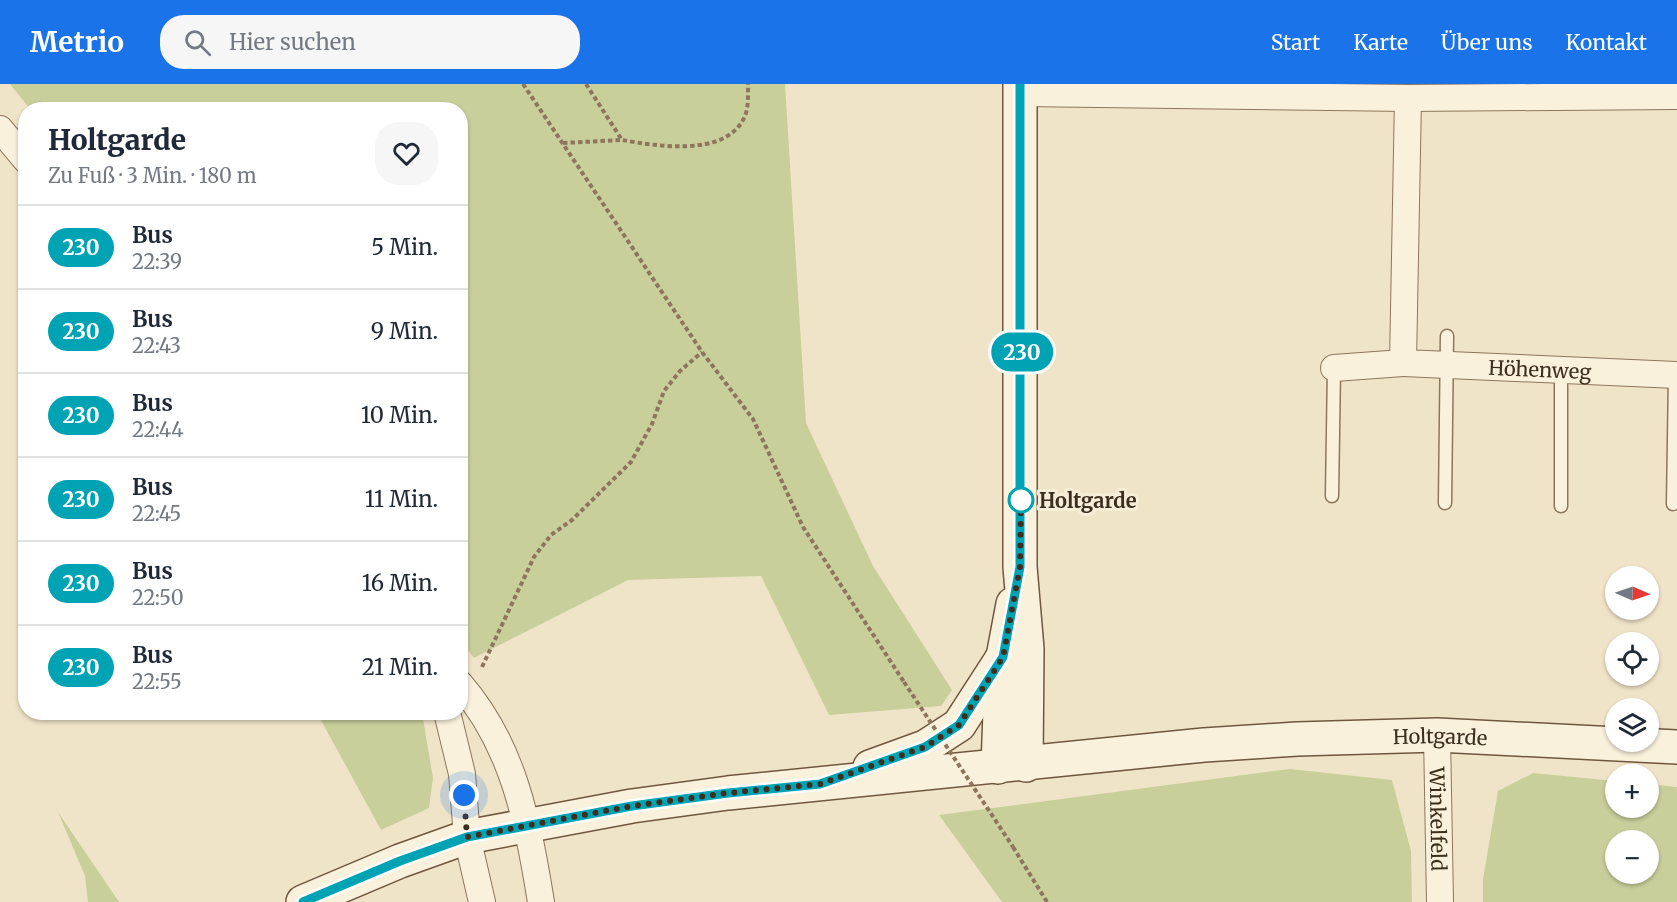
<!DOCTYPE html>
<html lang="de">
<head>
<meta charset="utf-8">
<style>
	body { margin:0; font-family:Merriweather,serif; background:#f6f6f7; color:#1f2937; height:100vh; display:flex; flex-direction:column; font-size:22px; white-space:nowrap }
	* { box-sizing:border-box; margin:0 }
	p { font-size:20px; color:#747a83 }
	.icon { flex:none; width:33px; height:33px; fill:none; stroke:currentColor; stroke-width:2; stroke-linecap:round; stroke-linejoin:round }
	.map { position:relative; flex:1; overflow:hidden }
	.sheet { position:absolute; left:18px; top:18px; width:450px; height:618px; display:flex; flex-direction:column; background:#fff; border-radius:24px; box-shadow:0 2px 4px #0004 }
	.sheet>* { flex:none }
	.badge { padding:0 12px; border-radius:20px; font-size:21px; line-height:39px }
	.needle { width:39px; rotate:92deg }
	.tools { position:absolute; left:1605px; top:482px; display:grid; gap:12px }
	.tools a { display:grid; place-items:center; width:54px; height:54px; border-radius:50%; background:#fff; box-shadow:0 2px 4px #0004; font-size:30px }
	.you { position:absolute; width:30px; height:30px; margin:-15px; border:4px solid #fff; border-radius:50%; background:#1a73e8; box-shadow:0 0 0 9px #1a73e833 }
	.map>.badge { position:absolute; translate:-50% -50%; box-shadow:0 0 0 3px #fff }
	.round { display:grid; place-items:center; flex:none; width:63px; height:63px; border-radius:24px; background:#f6f6f7 }
	.overview { display:flex; align-items:center; justify-content:space-between; height:102px; padding:0 30px }
	h1 { font-size:28px; font-weight:800; line-height:45px }
	ul { padding:0; list-style:none }
	li { display:flex; align-items:center; gap:18px; height:84px; padding:0 30px; border-top:2px solid #e0e1e3 }
	li div { flex:1 }
	li b { display:block; font-size:22px }
	li em { font-style:normal }
	li .badge { min-width:66px; font-weight:700; text-align:center }
	header { display:flex; align-items:center; gap:36px; box-sizing:border-box; height:84px; padding:0 30px; background:#1a73e8; color:#fff }
	header strong { font-size:28px }
	nav { display:flex; gap:33px; margin-inline-start:auto; font-size:21px }
	.search { width:420px; height:54px; background:#f6f6f7; display:flex; align-items:center; gap:15px; box-sizing:border-box; padding:0 21px; border-radius:24px; color:#747a83; font-size:22px }
	.map>svg:first-child { display:block }
	.green { fill:#c9cf9b; fill-rule:evenodd }
	.lines { fill:none; stroke-linecap:round; stroke-linejoin:round }
	.lane-casing { stroke:#8d765c; stroke-width:15 }
	.street-casing { stroke:#8d765c; stroke-width:28 }
	.secondary-casing { stroke:#6f573f; stroke-width:36 }
	.path { stroke:#8d765c; stroke-width:4; stroke-dasharray:4.5 3; stroke-linecap:butt }
	.lane { stroke:#faf1dc; stroke-width:12 }
	.street { stroke:#faf1dc; stroke-width:26 }
	.secondary { stroke:#faf1dc; stroke-width:33 }
	.path-bridge { stroke:#8d765c; stroke-width:4; stroke-dasharray:4.5 3; stroke-linecap:butt }
	.line-casing { stroke:#fff; stroke-width:14 }
	.line { stroke:#00a3b4; stroke-width:9 }
	.walk { stroke:#3d2e20; stroke-width:6; stroke-dasharray:0 10.8 }
	.stop-dot { fill:#fff; stroke:#00a3b4; stroke-width:3 }
	.labels { text-anchor:middle; dominant-baseline:central; stroke-width:6; stroke-linejoin:round; paint-order:stroke }
	.street-label { font-size:20px; fill:#3d2e20; stroke:#f7eed8 }
	.stop-label { font-size:20px; font-weight:bold; fill:#3d2e20; stroke:#f7eed8; text-anchor:start }
</style>
</head>
<body>
<header>
<strong>Metrio</strong>
<div class="search"><svg class="icon" aria-label="search" viewBox="0 0 24 24"><circle cx="10" cy="10" r="6"/><path d="M15 15l6 6"/></svg>Hier suchen</div>
<nav><a>Start</a><a>Karte</a><a>Über uns</a><a>Kontakt</a></nav>
</header>
<div class="map">
<svg width="1677" height="818" viewBox="0 0 1677 818">
	<rect width="100%" height="100%" fill="#f0e4c8"/>
	<g class="green">
		<polygon points="10,0 785,0 806,339 873,482 952,606 941,622 829,631 761,492 628,496 474,574 461,557 460,26 30,25"/>
		<polygon points="317,629 422,629 433,694 429,724 381,746"/>
		<polygon points="1290,685 1392,696 1411,767 1412,818 1002,818 939,731"/>
		<path d="M1533 689 1615 697 1616 723H1648L1649 700 1677 703V818H1483V795L1498 707ZM1616 756H1648V789H1616Z"/>
		<polygon points="58,728 119,818 88,818 85,792"/>
	</g>
	<g class="lines">
		<defs>
			<g id="lane">
				<polyline points="1332,412 1334,284"/>
				<polyline points="1445,419 1447,252"/>
				<polyline points="1673,420 1675,291"/>
				<polyline points="1561,422 1561,287"/>
			</g>
			<g id="street">
				<polyline points="1020,9 1408,14 1677,12"/>
				<path id="s1" d="M1408 14 1403 279 1677 291"/>
				<polyline points="0,45 26,76"/>
				<polyline points="1334,284 1403,279"/>
				<path d="M460 600C514 662 528 739 541 818"/>
				<polyline points="447,628 462,690 467,753 482,818"/>
				<path id="s2" d="M1437 651 1440 818"/>
			</g>
			<g id="secondary">
				<polyline points="1020,0 1020,483 1027,565 1026,681"/>
				<polyline points="870,683 925,663 959,641 1003,573 1013,520"/>
				<polyline points="998,683 1002,574"/>
				<path id="s3" d="M303 818 400 777 467 753 632 722 728 709 1204 661 1297 655 1437 651 1677 663"/>
			</g>
		</defs>
		<use href="#lane" class="lane-casing"/>
		<use href="#street" class="street-casing"/>
		<use href="#secondary" class="secondary-casing"/>
		<g class="path">
			<polyline points="523,0 702,268 753,335 803,443 904,598"/>
			<path d="M586 0 622 56C656 62 723 73 743 36 749 26 748 11 748 0"/>
			<polyline points="563,59 622,56"/>
			<polyline points="482,583 534,473 551,451 572,436 631,378 652,340 664,307 680,287 702,268"/>
			<polyline points="1013,763 1047,818"/>
		</g>
		<use href="#lane" class="lane"/>
		<use href="#street" class="street"/>
		<use href="#secondary" class="secondary"/>
		<polyline class="path-bridge" points="904,598 1013,763"/>
	</g>
	<g class="lines">
		<defs>
			<polyline id="line" points="303,818 400,777 467,753 632,722 728,709 820,700 925,663 959,641 1003,573 1020,483 1020,0"/>
		</defs>
		<use href="#line" class="line-casing"/>
		<use href="#line" class="line"/>
		<polyline class="walk" points="464,711 467,753 632,722 728,709 820,700 925,663 959,641 1003,573 1020,483 1021,416"/>
	</g>
	<circle class="stop-dot" cx="1021" cy="416" r="12"/>
	<g class="labels">
		<g class="street-label">
			<text stroke="none"><textPath href="#s1" startOffset="402">Höhenweg</textPath></text>
			<text stroke="none"><textPath href="#s3" startOffset="1156">Holtgarde</textPath></text>
			<text stroke="none"><textPath href="#s2" startOffset="84">Winkelfeld</textPath></text>
		</g>
		<g class="stop-label">
			<text x="1039" y="416">Holtgarde</text>
		</g>
	</g>
</svg>
<div class="tools">
<a><svg class="needle" viewBox="-14 -14 28 28"><path d="M0-13l5 13h-10z" fill="#e53935"/><path d="M0 13l5-13h-10z" fill="#747a83"/></svg></a>
<a><svg class="icon" aria-label="locate" viewBox="0 0 24 24"><circle cx="12" cy="12" r="6"/><path d="M12 2v4M12 18v4M2 12h4M18 12h4"/></svg></a>
<a><svg class="icon" aria-label="layers" viewBox="0 0 24 24"><path d="M12 4l9 5-9 5-9-5zM3 14l9 5 9-5"/></svg></a>
<a>+</a>
<a>−</a>
</div>
<div class="you" style="left:464px;top:711px"></div>
<b class="badge" style="left:1022px;top:268px;background:#00a3b4;color:#fff">230</b>
<section class="sheet">
<div class="overview"><div><h1>Holtgarde</h1><p>Zu Fuß · 3 Min. · 180 m</p></div><a class="round"><svg class="icon" aria-label="heart" viewBox="0 0 24 24"><path d="M12 20l-8-8c-3-5 5-10 8-4 3-6 11-1 8 4z"/></svg></a></div>
<ul>
<li><span class="badge" style="background:#00a3b4;color:#fff">230</span><div><b>Bus</b><p>22:39</p></div><em>5 Min.</em></li>
<li><span class="badge" style="background:#00a3b4;color:#fff">230</span><div><b>Bus</b><p>22:43</p></div><em>9 Min.</em></li>
<li><span class="badge" style="background:#00a3b4;color:#fff">230</span><div><b>Bus</b><p>22:44</p></div><em>10 Min.</em></li>
<li><span class="badge" style="background:#00a3b4;color:#fff">230</span><div><b>Bus</b><p>22:45</p></div><em>11 Min.</em></li>
<li><span class="badge" style="background:#00a3b4;color:#fff">230</span><div><b>Bus</b><p>22:50</p></div><em>16 Min.</em></li>
<li><span class="badge" style="background:#00a3b4;color:#fff">230</span><div><b>Bus</b><p>22:55</p></div><em>21 Min.</em></li>
</ul>
</section>
</div>
</body>
</html>
